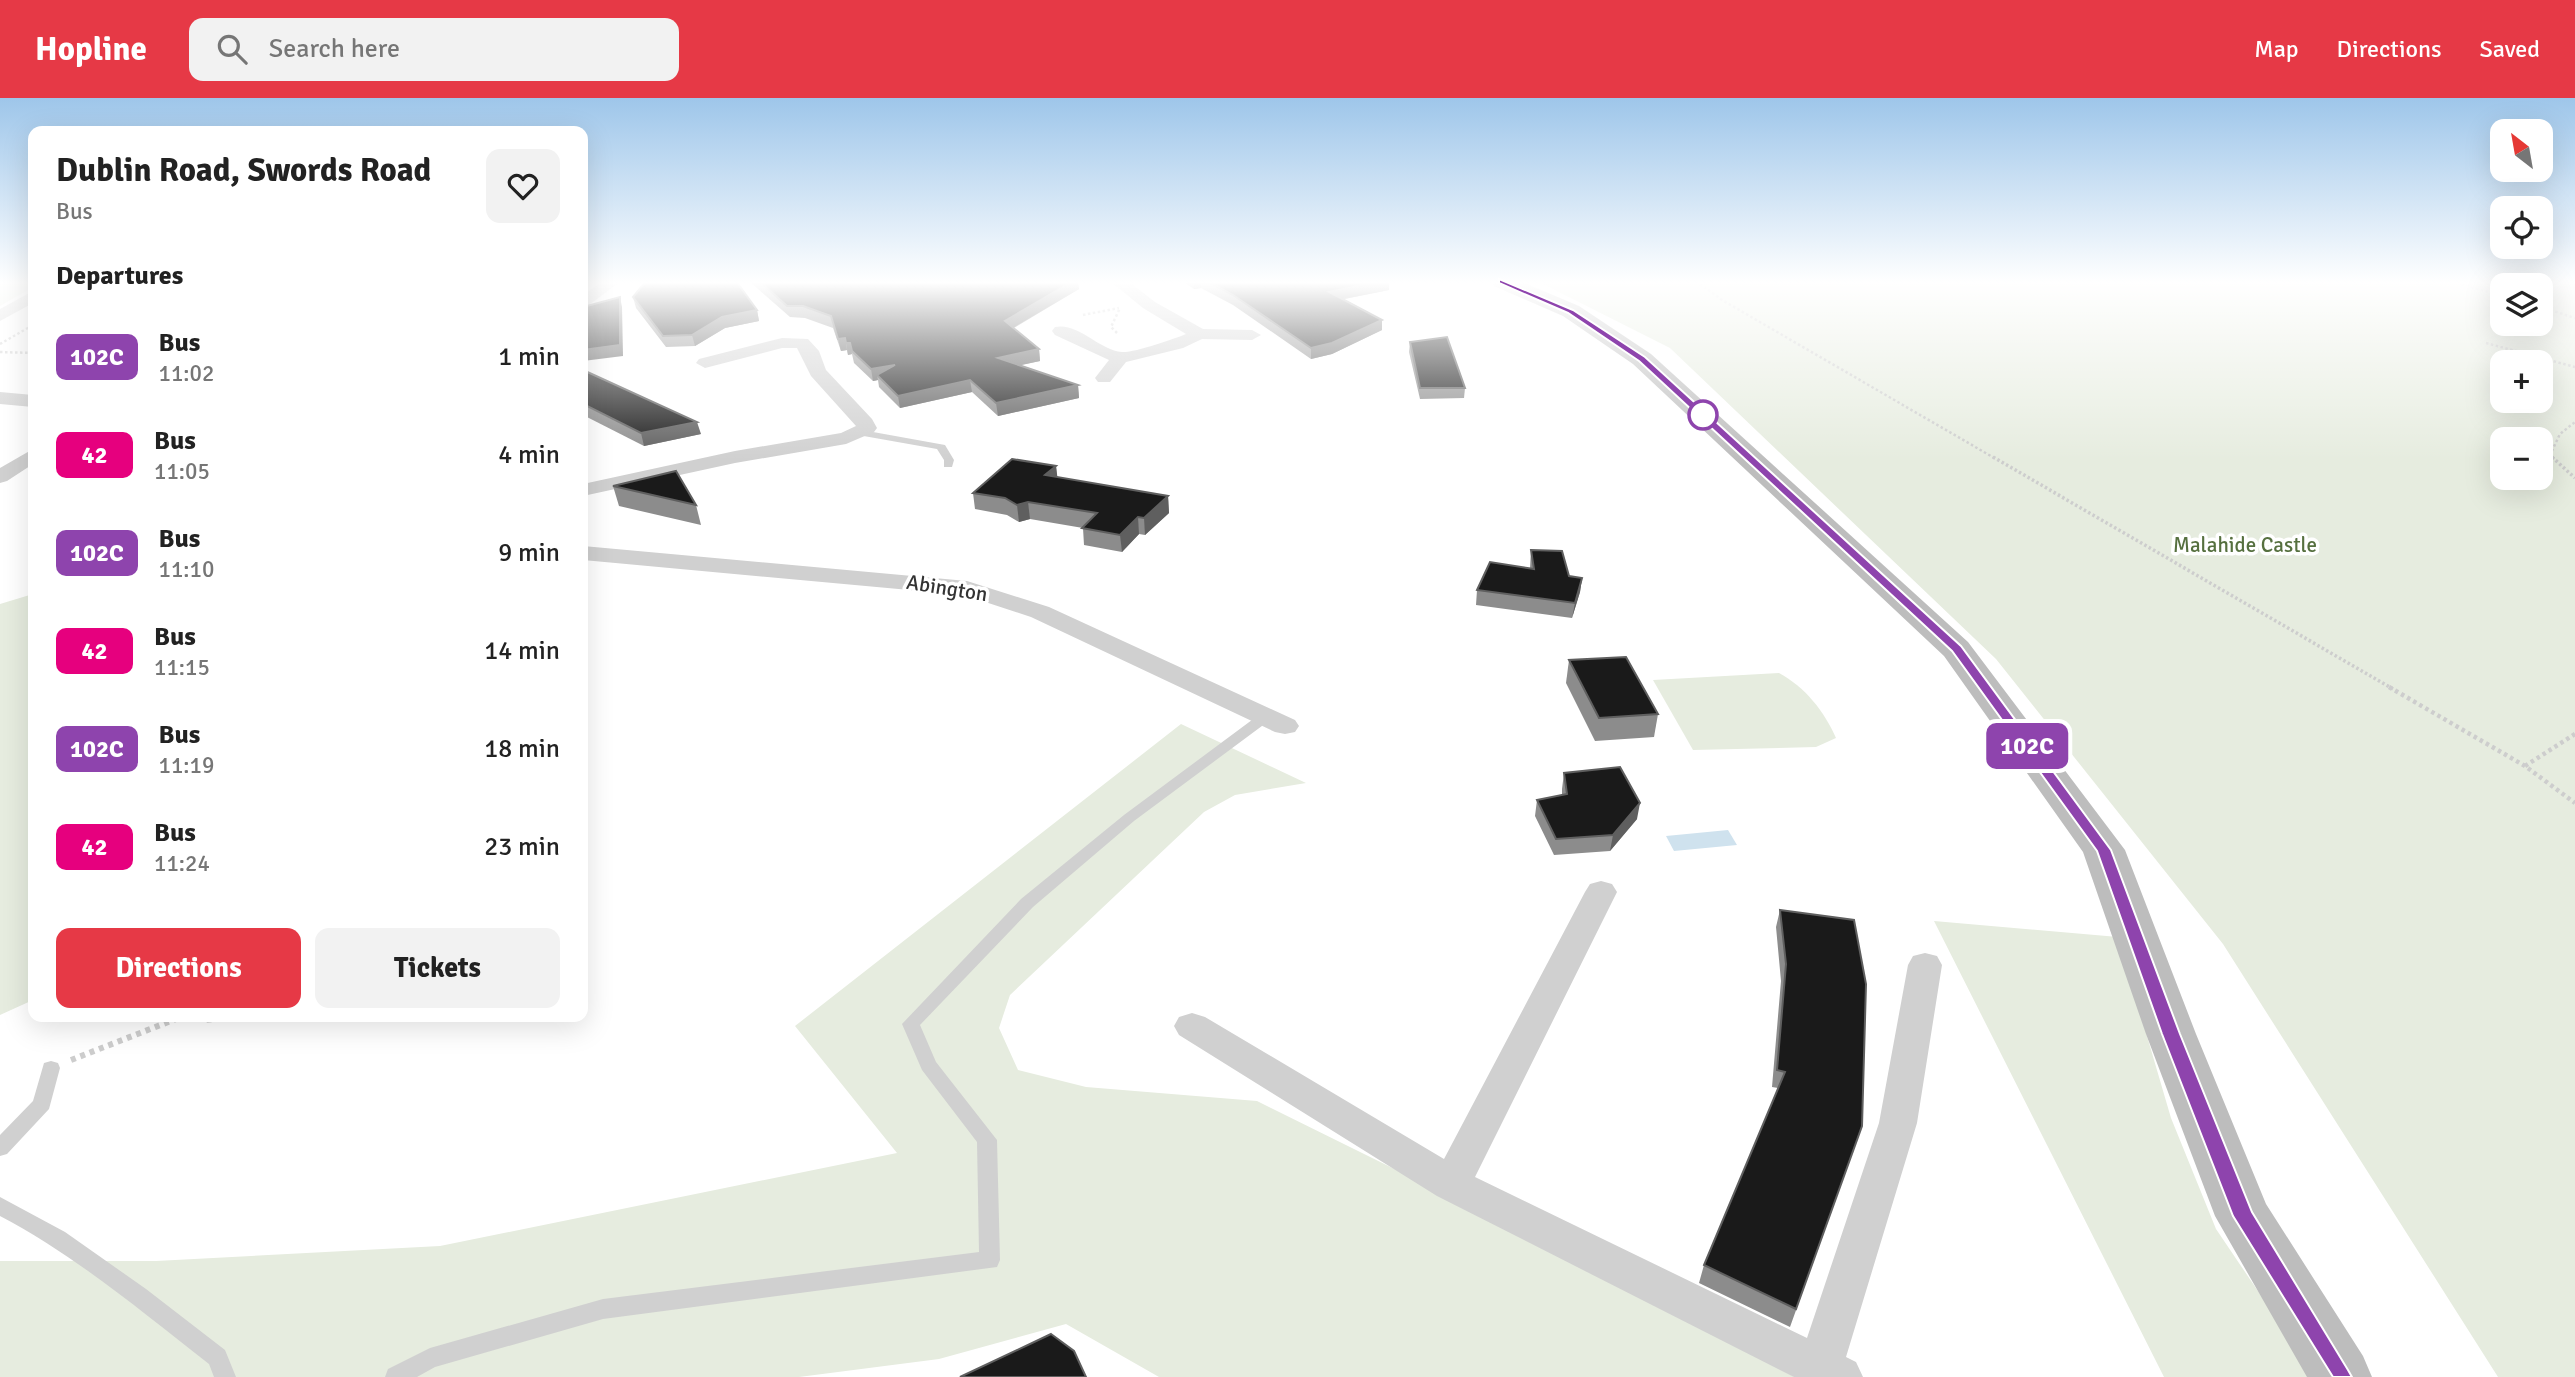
<!DOCTYPE html>
<html lang="en">
<head>
<meta charset="utf-8">
<style>
	body { margin:0; font-family:Signika,sans-serif; background:#f2f2f2; color:#222; height:100vh; display:flex; flex-direction:column; font-size:26px; white-space:nowrap }
	* { box-sizing:border-box; margin:0 }
	p { font-size:23px; color:#767676 }
	.icon { flex:none; width:38px; height:38px; fill:none; stroke:currentColor; stroke-width:2; stroke-linecap:round; stroke-linejoin:round }
	.map { position:relative; flex:1; overflow:hidden }
	.drawer { position:absolute; left:28px; top:28px; width:560px; height:896px; display:flex; flex-direction:column; background:#fff; border-radius:14px; box-shadow:0 7px 28px #0002 }
	.drawer>* { flex:none }
	.badge { padding:0 14px; border-radius:10px; font-size:24px; line-height:46px }
	.needle { width:46px; rotate:329deg }
	.controls { position:absolute; left:2490px; top:21px; display:grid; gap:14px }
	.controls a { display:grid; place-items:center; width:63px; height:63px; border-radius:14px; background:#fff; box-shadow:0 7px 28px #0002; font-size:35px }
	.map>.badge { position:absolute; translate:-50% -50%; box-shadow:0 0 0 4px #fff }
	h2 { padding:0 28px; font-size:26px; line-height:63px }
	.round { display:grid; place-items:center; flex:none; width:74px; height:74px; border-radius:14px; background:#f2f2f2 }
	.headline { display:flex; align-items:center; justify-content:space-between; height:119px; padding:0 28px }
	h1 { font-size:33px; font-weight:700; line-height:52px }
	.cta { display:flex; gap:14px; margin-top:auto; padding:14px 28px }
	.cta a { flex:1; height:80px; border-radius:14px; background:#e63946; color:#fff; font-size:28px; font-weight:700; line-height:80px; text-align:center }
	.cta a+a { background:#f2f2f2; color:#222 }
	ul { padding:0; list-style:none }
	li { display:flex; align-items:center; gap:21px; height:98px; padding:0 28px }
	li div { flex:1 }
	li b { display:block; font-size:26px }
	li em { font-style:normal }
	li .badge { min-width:77px; font-weight:700; text-align:center }
	header { display:flex; align-items:center; gap:42px; box-sizing:border-box; height:98px; padding:0 35px; background:#e63946; color:#fff }
	header strong { font-size:33px }
	nav { display:flex; gap:38px; margin-inline-start:auto; font-size:24px }
	.search { width:490px; height:63px; background:#f2f2f2; display:flex; align-items:center; gap:18px; box-sizing:border-box; padding:0 24px; border-radius:14px; color:#767676; font-size:26px }
	.map>svg:first-child { display:block }
	.green { fill:#e6ecdf; fill-rule:evenodd }
	.water { fill:#cfe2ee }
	.lines { fill:none; stroke-linecap:round; stroke-linejoin:round }
	.path-far3 { stroke:#cdcdcd; stroke-width:2.5; stroke-dasharray:2.5 2.5; stroke-linecap:butt }
	.path-far2 { stroke:#cdcdcd; stroke-width:3.5; stroke-dasharray:2.5 2.5; stroke-linecap:butt }
	.path-far1 { stroke:#cdcdcd; stroke-width:4.5; stroke-dasharray:3.5 3.5; stroke-linecap:butt }
	.path { stroke:#cdcdcd; stroke-width:6; stroke-dasharray:5 5; stroke-linecap:butt }
	.lane { fill:#d0d0d0; fill-rule:evenodd }
	.street { fill:#d0d0d0; fill-rule:evenodd }
	.secondary { fill:#bdbdbd; fill-rule:evenodd }
	.wall { fill:#8c8c8c }
	.shaded-wall { fill:#5f5f5f }
	.building { fill:#1a1a1a; stroke:#5f5f5f; stroke-width:2 }
	.line { fill:#8e44ad; stroke:#fff; stroke-width:2 }
	.stop-dot { fill:#fff; stroke:#8e44ad; stroke-width:3.5 }
	.labels { text-anchor:middle; dominant-baseline:central; stroke-width:7; stroke-linejoin:round; paint-order:stroke }
	.park-label { font-size:21px; fill:#56703f; stroke:#fff }
	.street-label { font-size:21px; fill:#333; stroke:#fff }
</style>
</head>
<body>
<header>
<strong>Hopline</strong>
<div class="search"><svg class="icon" aria-label="search" viewBox="0 0 24 24"><circle cx="10" cy="10" r="6"/><path d="M15 15l6 6"/></svg>Search here</div>
<nav><a>Map</a><a>Directions</a><a>Saved</a></nav>
</header>
<div class="map">
<svg width="2575" height="1279" viewBox="0 0 2575 1279">
	<rect width="100%" height="100%" fill="#fff"/>
	<g class="green">
		<polygon points="0,183 33,183 33,189 0,208"/>
		<path d="M1537 183H2575V1279H2498L2223 846 1996 561 1670 250ZM2541 187V226H2502V187ZM2541 264V303H2502V264ZM2502 341H2541V380H2502Z"/>
		<polygon points="33,496 33,902 0,917 0,506"/>
		<path d="M1779 575C1805 589 1824 613 1836 640L1816 649 1693 652 1653 582Z"/>
		<polygon points="1181,626 1306,685 1235,697 1204,714 1010,897 999,930 1018,972 1086,989 1257,1003 1633,1189 1795,1279 1159,1279 1066,1226 939,1261 799,1279 0,1279 0,1163 156,1163 440,1148 897,1055 795,928"/>
		<polygon points="1934,823 2118,839 2171,1020 2216,1131 2316,1279 2164,1279"/>
	</g>
	<polygon class="water" points="1728,732 1737,747 1674,753 1666,738"/>
	<g class="lines">
		<g class="path-far3">
			<polyline points="1696,183 1722,202 1996,361"/>
			<polyline points="2452,183 2502,198"/>
			<polyline points="2541,209 2575,220"/>
			<polyline points="1083,217 1119,210"/>
			<polyline points="1117,235 1111,229 1120,210"/>
			<polyline points="2486,245 2575,269"/>
			<polyline points="0,246 33,227"/>
			<polyline points="0,254 33,255"/>
			<polyline points="2554,361 2550,357 2560,336 2575,324"/>
		</g>
		<g class="path-far2">
			<polyline points="1993,359 2393,591"/>
			<polyline points="2552,359 2575,380"/>
		</g>
		<g class="path-far1">
			<polyline points="2389,589 2525,668 2575,705"/>
			<polyline points="2525,668 2575,636"/>
		</g>
		<g class="path">
			<polyline points="197,919 205,922 230,919"/>
			<polyline points="71,962 181,919"/>
		</g>
		<g class="lane">
			<polygon points="862,332 945,347 954,362 952,369 944,369 944,362 937,351 858,337 858,333"/>
			<polygon points="1265,615 1270,616 1272,619 1270,622 1134,723 1033,809 920,927 936,964 997,1042 1000,1162 997,1169 603,1221 435,1269 417,1279 385,1279 388,1271 430,1250 603,1201 979,1154 977,1044 922,972 902,926 1021,801 1124,717 1260,616"/>
			<polygon points="51,963 58,965 60,970 49,1011 7,1056 0,1058 0,1037 33,1003 44,965"/>
			<path d="M0 1099 65 1134 146 1191 225 1252 236 1279H214L209 1266C141 1213 76 1158 0 1118Z"/>
		</g>
		<g class="street">
			<polygon points="603,183 621,183 589,207 583,209 583,197"/>
			<path d="M1110 183H1128L1155 204 1203 231 1252 232 1261 237 1252 242 1202 241 1183 250 1126 264 1110 284H1098L1095 280 1109 262 1055 237 1052 233 1055 229C1078 224 1099 252 1122 254 1134 255 1174 241 1186 236L1143 210Z"/>
			<polygon points="33,193 33,205 0,223 0,211"/>
			<polygon points="782,240 808,241 819,253 826,272 872,321 877,330 874,334 846,346 735,365 583,398 583,386 735,353 841,335 856,328 811,278 797,250 782,250 705,270 696,265 699,261"/>
			<polygon points="0,294 33,297 33,309 0,306"/>
			<polygon points="33,351 33,366 7,383 0,385 0,370"/>
			<polygon points="583,448 967,483 1049,509 1295,622 1299,628 1295,634 1285,636 1275,634 1031,519 964,497 583,462"/>
			<polygon points="1601,783 1612,786 1617,794 1475,1079 1807,1240 1879,1025 1908,867 1913,858 1925,855 1937,858 1942,867 1917,1025 1846,1259 1856,1264 1863,1279 1794,1279 1437,1098 1179,937 1174,928 1179,919 1192,915 1205,919 1444,1061 1585,794 1590,786"/>
		</g>
		<polygon class="secondary" points="1491,183 1520,183 1579,208 1651,256 1968,544 2125,752 2196,936 2266,1106 2363,1258 2372,1279 2307,1279 2215,1118 2146,936 2083,754 1944,558 1633,266 1563,218 1494,188"/>
	</g>
	<g class="wall">
		<polygon points="749,183 1078,183 1079,191 1014,230 1039,251 1040,263 1020,267 1078,287 1079,300 998,318 972,294 900,310 879,289 878,282 873,283 854,265 852,256 848,257 847,252 841,253 833,230 805,220 790,219"/>
		<polygon points="1182,183 1389,183 1389,192 1344,201 1382,222 1382,232 1332,256 1311,261 1233,207 1201,190 1194,191"/>
		<polygon points="633,199 757,212 759,223 725,230 695,248 666,249 636,210"/>
		<polygon points="1410,244 1465,290 1464,300 1420,301 1409,254"/>
		<polygon points="583,272 701,336 644,348 583,317"/>
		<polygon points="1056,368 1057,380 1168,398 1169,415 1145,437 1139,436 1122,454 1084,447 1083,430 1030,421 1019,424 1007,417 975,411 973,395"/>
		<polygon points="613,388 696,407 701,427 619,408"/>
		<polygon points="1531,452 1569,478 1582,480 1580,494 1572,520 1476,507 1477,492 1530,471"/>
		<polygon points="1569,562 1658,616 1654,639 1595,643 1566,585"/>
		<polygon points="1564,675 1637,721 1610,753 1554,757 1535,718 1537,702 1562,697 1562,691"/>
		<polygon points="1780,812 1862,1028 1790,1229 1699,1185 1704,1167 1778,990 1772,989 1781,883 1776,829"/>
	</g>
	<g class="shaded-wall">
		<polygon points="1073,183 1078,183 1079,191 1006,234 1005,223"/>
		<polygon points="1193,183 1201,183 1201,190 1194,191"/>
		<polygon points="1377,183 1389,183 1389,192 1329,204 1329,194"/>
		<polygon points="620,199 622,209 623,258 583,263 583,252"/>
		<polygon points="757,212 759,223 725,230 695,248 692,237 722,219"/>
		<polygon points="1382,222 1382,232 1332,256 1311,261 1311,250"/>
		<polygon points="845,240 847,252 841,253 838,241"/>
		<polygon points="846,245 850,245 852,256 848,257"/>
		<polygon points="1039,251 1040,263 999,272 998,260"/>
		<polygon points="895,267 877,277 878,282 873,283 871,271"/>
		<polygon points="970,282 972,294 900,310 898,298"/>
		<polygon points="1078,287 1079,300 998,318 996,305"/>
		<polygon points="697,324 701,336 644,348 641,335"/>
		<polygon points="1056,368 1058,384 1045,377"/>
		<polygon points="1168,398 1169,415 1145,437 1144,420"/>
		<polygon points="1028,404 1030,421 1019,424 1017,407"/>
		<polygon points="1138,419 1139,436 1122,454 1120,437"/>
		<polygon points="1582,480 1580,494 1572,520 1575,505"/>
		<polygon points="1640,705 1637,721 1610,753 1613,737"/>
	</g>
	<g class="building">
		<polygon points="646,183 736,183 757,212 722,219 692,237 663,238 633,199"/>
		<polygon points="759,183 1073,183 1005,223 1039,251 998,260 1078,287 996,305 970,282 898,298 877,277 895,267 871,271 852,253 850,245 846,245 845,240 838,241 831,218 803,208 787,208"/>
		<polygon points="1207,183 1382,183 1329,194 1382,222 1332,245 1311,250 1233,197"/>
		<polygon points="620,199 620,247 583,252 583,209"/>
		<polygon points="1447,239 1465,290 1420,290 1410,244"/>
		<polygon points="583,272 697,324 641,335 583,306"/>
		<polygon points="1012,361 1056,368 1045,377 1168,398 1144,420 1138,419 1120,437 1082,430 1097,415 1028,404 1017,407 1005,400 973,395"/>
		<polygon points="676,373 696,407 613,388"/>
		<polygon points="1531,452 1562,453 1569,478 1582,480 1575,505 1477,492 1490,464 1534,471"/>
		<polygon points="1626,559 1658,616 1599,620 1569,562"/>
		<polygon points="1620,669 1640,705 1613,737 1556,741 1537,702 1567,696 1564,675"/>
		<polygon points="1780,812 1854,822 1866,886 1862,1028 1796,1211 1704,1167 1785,974 1777,972 1786,866"/>
		<polygon points="1051,1236 1074,1253 1086,1279 960,1279"/>
	</g>
	<linearGradient id="sky" x2="0" y2="1"><stop stop-color="#9ec6ea"/><stop offset="0.51" stop-color="#fff"/><stop offset="1" stop-color="#fff" stop-opacity="0"/></linearGradient>
	<rect width="2575" height="362" fill="url(#sky)"/>
	<polygon class="line" points="1499,181 1573,212 1645,259 1961,548 2111,752 2180,936 2252,1114 2348,1272 2352,1279 2333,1279 2233,1118 2162,936 2097,753 1952,553 1639,263 1568,215 1499,185"/>
	<circle class="stop-dot" cx="1703" cy="317" r="14"/>
	<g class="labels">
		<g class="park-label">
			<text x="2245" y="447">Malahide Castle</text>
		</g>
		<g class="street-label">
			<text transform="translate(947 490) rotate(9)">Abington</text>
		</g>
	</g>
</svg>
<div class="controls">
<a><svg class="needle" viewBox="-14 -14 28 28"><path d="M0-13l5 13h-10z" fill="#e53935"/><path d="M0 13l5-13h-10z" fill="#767676"/></svg></a>
<a><svg class="icon" aria-label="locate" viewBox="0 0 24 24"><circle cx="12" cy="12" r="6"/><path d="M12 2v4M12 18v4M2 12h4M18 12h4"/></svg></a>
<a><svg class="icon" aria-label="layers" viewBox="0 0 24 24"><path d="M12 4l9 5-9 5-9-5zM3 14l9 5 9-5"/></svg></a>
<a>+</a>
<a>−</a>
</div>
<b class="badge" style="left:2027px;top:648px;background:#8e44ad;color:#fff">102C</b>
<section class="drawer">
<div class="headline"><div><h1>Dublin Road, Swords Road</h1><p>Bus</p></div><a class="round"><svg class="icon" aria-label="heart" viewBox="0 0 24 24"><path d="M12 20l-8-8c-3-5 5-10 8-4 3-6 11-1 8 4z"/></svg></a></div>
<h2>Departures</h2>
<ul>
<li><span class="badge" style="background:#8e44ad;color:#fff">102C</span><div><b>Bus</b><p>11:02</p></div><em>1 min</em></li>
<li><span class="badge" style="background:#e6007e;color:#fff">42</span><div><b>Bus</b><p>11:05</p></div><em>4 min</em></li>
<li><span class="badge" style="background:#8e44ad;color:#fff">102C</span><div><b>Bus</b><p>11:10</p></div><em>9 min</em></li>
<li><span class="badge" style="background:#e6007e;color:#fff">42</span><div><b>Bus</b><p>11:15</p></div><em>14 min</em></li>
<li><span class="badge" style="background:#8e44ad;color:#fff">102C</span><div><b>Bus</b><p>11:19</p></div><em>18 min</em></li>
<li><span class="badge" style="background:#e6007e;color:#fff">42</span><div><b>Bus</b><p>11:24</p></div><em>23 min</em></li>
</ul>
<div class="cta"><a>Directions</a><a>Tickets</a></div>
</section>
</div>
</body>
</html>
